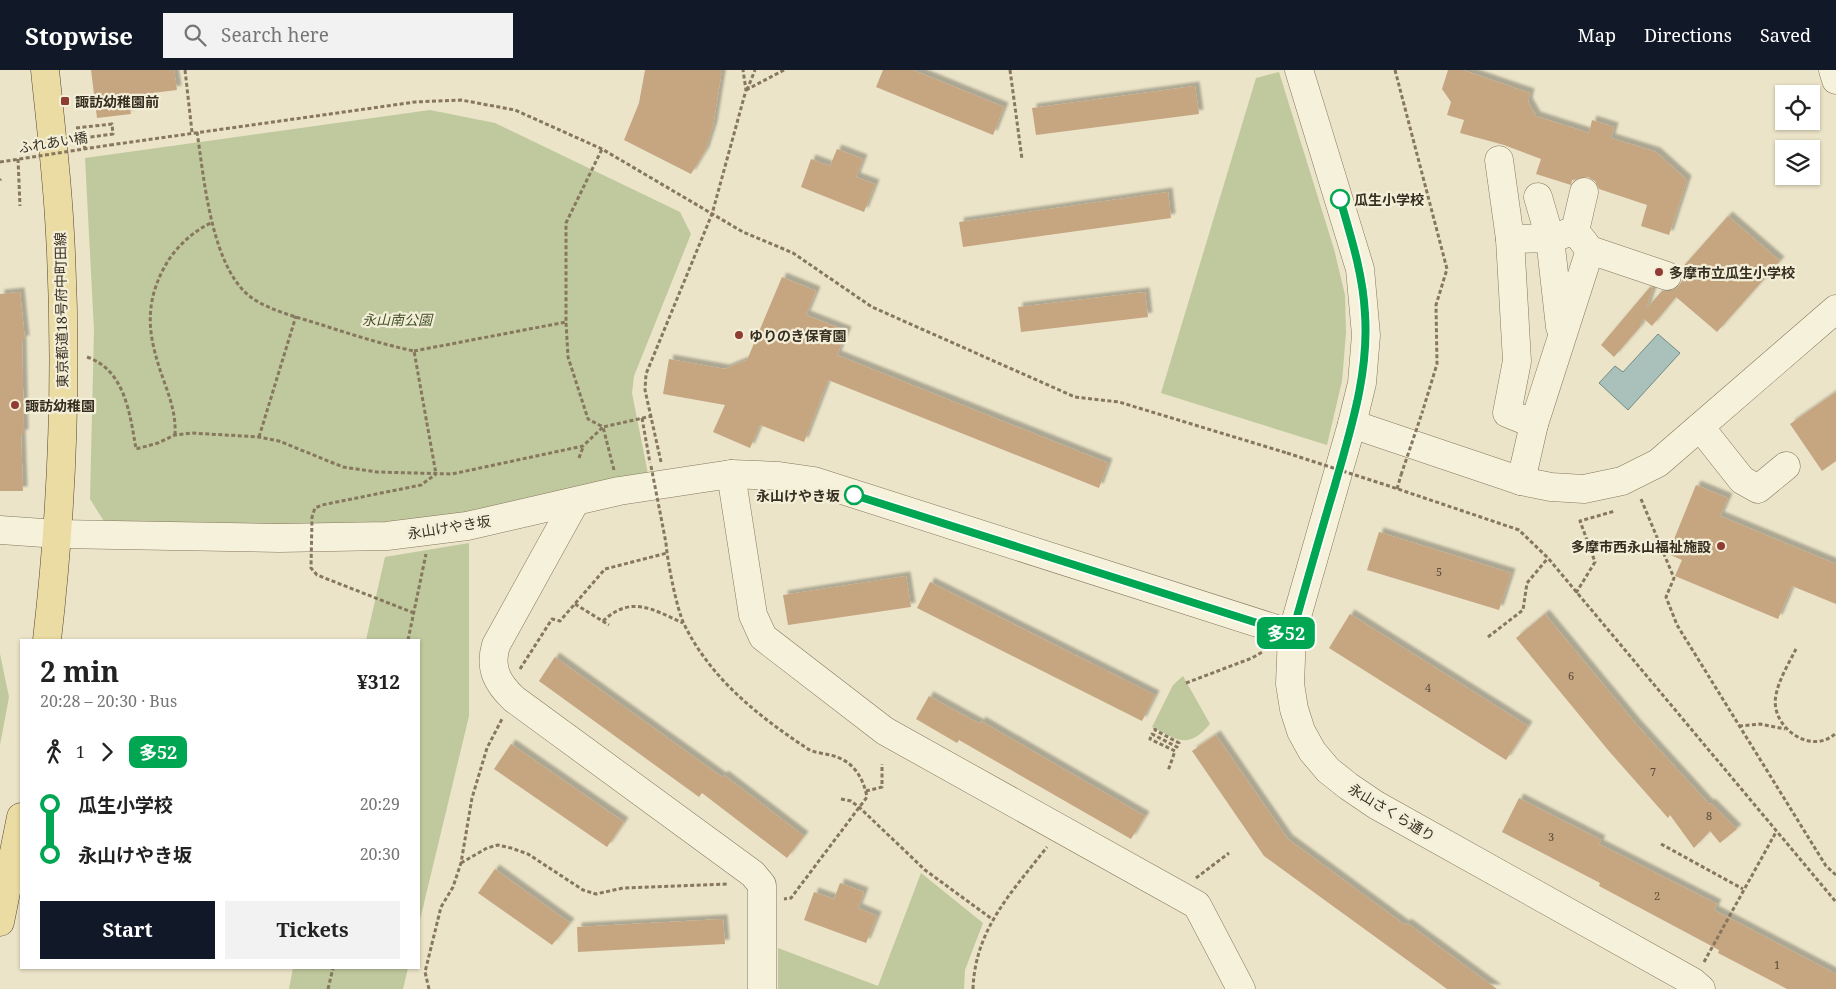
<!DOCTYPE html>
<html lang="en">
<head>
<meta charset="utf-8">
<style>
	body { margin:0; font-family:"Noto Serif","Noto Sans JP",serif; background:#f2f2f2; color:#222; height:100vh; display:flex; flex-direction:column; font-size:19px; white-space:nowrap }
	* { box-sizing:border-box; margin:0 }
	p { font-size:16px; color:#767676 }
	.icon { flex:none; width:28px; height:28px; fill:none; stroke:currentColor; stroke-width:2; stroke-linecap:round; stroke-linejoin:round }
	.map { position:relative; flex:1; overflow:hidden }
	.side { position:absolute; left:20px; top:569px; width:400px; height:330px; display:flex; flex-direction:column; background:#fff; border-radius:0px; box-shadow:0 1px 4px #0004 }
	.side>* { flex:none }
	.badge { padding:0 10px; border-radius:8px; font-size:18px; line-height:32px }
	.buttons { position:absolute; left:1775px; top:15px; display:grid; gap:10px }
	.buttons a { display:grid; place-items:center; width:45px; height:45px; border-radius:0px; background:#fff; box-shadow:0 1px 4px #0004; font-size:25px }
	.map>.badge { position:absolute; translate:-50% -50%; box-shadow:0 0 0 2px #fff }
	.legs { display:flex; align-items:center; gap:8px; height:55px; padding:0 20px; font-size:16px }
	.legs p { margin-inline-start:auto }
	.summary { display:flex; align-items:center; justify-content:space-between; height:85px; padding:0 20px }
	h1 { font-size:28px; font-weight:700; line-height:38px }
	.primary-button { display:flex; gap:10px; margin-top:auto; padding:10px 20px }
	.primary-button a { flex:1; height:58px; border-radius:0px; background:#111827; color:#fff; font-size:20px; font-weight:700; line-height:58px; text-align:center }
	.primary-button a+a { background:#f2f2f2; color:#222 }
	ul { padding:0 20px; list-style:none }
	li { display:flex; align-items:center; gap:18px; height:50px; font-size:19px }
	li i { display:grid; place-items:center; width:8px; height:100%; margin:0 6px; background:currentColor }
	li i::after { content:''; width:12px; height:12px; margin:-6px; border:4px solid; border-radius:50%; background:#fff }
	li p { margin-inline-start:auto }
	li:first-child i { background:linear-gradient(#0000 50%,currentColor 0) }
	li:last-child i { background:linear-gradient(currentColor 50%,#0000 0) }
	header { display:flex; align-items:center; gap:30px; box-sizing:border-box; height:70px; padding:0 25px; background:#111827; color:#fff }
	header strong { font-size:24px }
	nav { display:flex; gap:28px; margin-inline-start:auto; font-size:18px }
	.search { width:350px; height:45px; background:#f2f2f2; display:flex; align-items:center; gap:12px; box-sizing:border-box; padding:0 18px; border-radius:0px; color:#767676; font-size:19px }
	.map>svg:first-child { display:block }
	.green { fill:#bfc99d }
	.water { fill:#a9c0bb; stroke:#708d89 }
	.building { fill:#c6a581; filter:url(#shadow) }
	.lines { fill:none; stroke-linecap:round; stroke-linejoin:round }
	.minor-casing { stroke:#86775e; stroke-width:29 }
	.major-casing { stroke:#544532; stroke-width:29 }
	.path { stroke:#86775e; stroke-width:3; stroke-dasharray:4 2.5; stroke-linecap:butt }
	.minor { stroke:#f6f1db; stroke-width:28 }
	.major { stroke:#ebdca3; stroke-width:28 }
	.path-bridge { stroke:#86775e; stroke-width:3; stroke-dasharray:4 2.5; stroke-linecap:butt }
	.line-1-casing { stroke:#fff; stroke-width:11 }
	.line-1 { stroke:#00a651; stroke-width:8 }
	.poi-dot { fill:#903c33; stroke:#f3eed7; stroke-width:2 }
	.stop-1-dot { fill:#fff; stroke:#00a651; stroke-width:2.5 }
	.labels { text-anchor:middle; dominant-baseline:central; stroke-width:4.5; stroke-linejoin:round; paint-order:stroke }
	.number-label { font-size:11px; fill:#5b4c39 }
	.poi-label { font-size:14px; font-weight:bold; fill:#372e21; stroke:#f3eed7; text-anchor:start }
	.street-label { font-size:14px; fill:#372e21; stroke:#f3eed7 }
	.stop-label { font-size:14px; font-weight:bold; fill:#372e21; stroke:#f3eed7; text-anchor:start }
	.park-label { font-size:14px; font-style:italic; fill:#445229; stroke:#f3eed7 }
</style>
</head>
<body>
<header>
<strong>Stopwise</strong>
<div class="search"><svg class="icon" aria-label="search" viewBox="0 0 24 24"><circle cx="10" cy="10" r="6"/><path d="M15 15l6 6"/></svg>Search here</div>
<nav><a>Map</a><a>Directions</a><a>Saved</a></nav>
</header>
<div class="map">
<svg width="1836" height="919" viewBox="0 0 1836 919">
	<defs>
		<filter id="shadow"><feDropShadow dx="4.5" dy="-4.5" stdDeviation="1" flood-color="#0004"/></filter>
	</defs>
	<rect width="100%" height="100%" fill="#ebe4c8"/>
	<g class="green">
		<polygon points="1279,2 1334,179 1345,225 1346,263 1342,311 1327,375 1161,323 1256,8"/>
		<path d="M430 40 495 53 680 142 691 164 634 306 632 323 649 409C562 425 474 446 385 454 292 462 198 454 105 453L90 429 94 260 85 88Z"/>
		<polygon points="469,473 469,646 419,854 419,570 366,570 385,487"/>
		<polygon points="0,584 9,627 0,675"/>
		<path d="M1183 606 1210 654C1188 680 1178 670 1152 657L1173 615Z"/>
		<polygon points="921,803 983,853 965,900 964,919 778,919 778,878 878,916"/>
		<polygon points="293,898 408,898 403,919 289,919"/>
	</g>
	<polygon class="water" points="1658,264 1680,283 1628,340 1599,313 1615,296 1623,302"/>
	<g class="building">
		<polygon points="91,0 174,0 177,20 128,26 131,44 97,48"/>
		<polygon points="645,0 722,0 713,56 705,81 691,104 624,70 639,33"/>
		<polygon points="883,0 913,0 1004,37 993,65 876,17"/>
		<polygon points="1448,0 1463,0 1530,23 1528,32 1536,46 1589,63 1592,50 1614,57 1611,68 1656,82 1687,110 1669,165 1641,156 1647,135 1599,119 1595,111 1588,107 1572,110 1571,115 1536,104 1541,89 1504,75 1460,63 1464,50 1447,45 1451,32 1442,19"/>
		<polygon points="1195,16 1199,44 1036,65 1032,38"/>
		<polygon points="837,79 863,89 856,107 875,114 864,142 801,117 811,89 830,96"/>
		<polygon points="1168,122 1171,148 963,177 959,152"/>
		<polygon points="1728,146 1780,191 1717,262 1676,227 1652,256 1643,248 1640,257 1614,287 1601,275 1650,217 1653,218 1646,239 1662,221 1671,221 1678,217 1682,211 1681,199"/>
		<polygon points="782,207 816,221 806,245 847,261 837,285 1108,393 1099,418 828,310 804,372 760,355 750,378 713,362 725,335 663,324 669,289 725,299 747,290"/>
		<polygon points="20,222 25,270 22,270 24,364 21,364 23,421 0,421 0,224"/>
		<polygon points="1145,222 1148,247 1021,262 1018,237"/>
		<polygon points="1836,322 1836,391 1822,401 1790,354"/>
		<polygon points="1696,415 1728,428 1720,446 1836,494 1836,534 1792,516 1778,549 1675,506 1682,490 1668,484"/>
		<polygon points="1379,462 1511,503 1499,540 1367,500"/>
		<polygon points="906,506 911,537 788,555 783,525"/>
		<polygon points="930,512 1155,625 1142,651 917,538"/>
		<polygon points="1350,544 1528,656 1506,690 1329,578"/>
		<polygon points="1545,544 1637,655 1709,734 1711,733 1737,759 1720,773 1710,761 1694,778 1670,745 1668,748 1608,680 1516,568"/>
		<polygon points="555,587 722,707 724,705 804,766 787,788 702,723 699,727 539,611"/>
		<polygon points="929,626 980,654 981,651 1145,746 1131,769 959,670 957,673 916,649"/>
		<polygon points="1216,665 1288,769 1405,855 1407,853 1497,919 1447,919 1264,786 1192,681"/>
		<polygon points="511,674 624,752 607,777 494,699"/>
		<polygon points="1519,728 1601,770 1599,774 1717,834 1714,840 1836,904 1836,919 1787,919 1718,883 1719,880 1599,816 1600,813 1502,762"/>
		<polygon points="495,799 570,853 552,875 478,823"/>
		<polygon points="840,813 864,822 858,838 877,846 866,873 804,850 814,822 834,829"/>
		<polygon points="723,849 725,874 578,882 577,857"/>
	</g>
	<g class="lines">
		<defs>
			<g id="minor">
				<polyline points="1299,0 1360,199 1366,265 1362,313 1352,354 1292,564 1290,614 1294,639 1301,661 1312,681 1328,700 1348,716 1376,735 1693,912 1701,919"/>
				<polyline points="1833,0 1836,10"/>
				<polyline points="1499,90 1510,169 1550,168 1575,161"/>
				<polyline points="1584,122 1575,161 1586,175"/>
				<polyline points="1538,127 1550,168 1560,257"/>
				<polyline points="1510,169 1517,291 1507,343 1534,354"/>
				<polyline points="1352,354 1521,411 1551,417 1584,419 1622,411 1658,393 1836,239"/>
				<polyline points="1700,357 1742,410 1758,419 1786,396"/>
				<polyline points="731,404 753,545 763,567 885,661 1197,835 1241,919"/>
				<polyline points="1521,411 1534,354 1590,180 1667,206"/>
				<path d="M575 432 496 575C489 598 497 613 514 629L753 804 762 815V919"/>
				<polyline points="0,460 58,464 279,468 387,466 467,456 619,421 731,404 779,406 814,411 1292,564"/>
			</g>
			<g id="major">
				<path d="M45 0C50 49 56 98 59 147 68 287 63 431 47 570"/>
				<polyline points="0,852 21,747"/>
			</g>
		</defs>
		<use href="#minor" class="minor-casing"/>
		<use href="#major" class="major-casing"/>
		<g class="path">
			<polyline points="185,0 192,62"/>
			<polyline points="1010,0 1022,89"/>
			<polyline points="1395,0 1447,199 1436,235 1437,294 1422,343"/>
			<polyline points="746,20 784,0"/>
			<polyline points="747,20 755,0"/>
			<polyline points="76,58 112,54 113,64 83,68 85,79"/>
			<path d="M197 62C204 107 211 199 252 228 271 241 297 247 319 254 350 264 381 274 414 281L436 404"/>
			<polyline points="110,75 415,32 461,30 515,40 602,79 743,162 793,183 872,237 1075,327 1119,332 1287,383"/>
			<polyline points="18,89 20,136"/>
			<polyline points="0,110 1,109"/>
			<polyline points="414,281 566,252 566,153 602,79"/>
			<path d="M87 287C125 300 130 344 136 379L158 373 175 365 192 363 259 367 279 371 343 397 377 402 452 404 583 376 603 357 588 349 568 287 566 252"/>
			<polyline points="642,348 650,393"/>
			<path d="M175 365C176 346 171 331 165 314 149 270 142 238 165 196 175 178 193 161 211 153"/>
			<polyline points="259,367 296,246"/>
			<polyline points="579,388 583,377"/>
			<polyline points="661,392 645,320 646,304 712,144 746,20 743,0"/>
			<polyline points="614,400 603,357 652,346"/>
			<polyline points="1386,415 1519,460 1548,488 1836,832"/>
			<polyline points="1397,419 1401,405"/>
			<polyline points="1641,429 1674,508 1666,527 1677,555 1826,796 1836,805"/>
			<path d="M666 473C667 490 677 540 684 554 711 609 758 646 808 679 814 683 823 683 830 685 853 690 863 707 867 727L791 828 784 829"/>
			<polyline points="1576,523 1595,492 1580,451 1615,441"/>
			<polyline points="575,534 609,555"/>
			<path d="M603 551C631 525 652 539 683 553"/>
			<polyline points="1488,567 1523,540 1527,513 1548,488"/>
			<polyline points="408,570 426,484"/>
			<path d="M1796 579C1789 593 1779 609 1776 625 1769 656 1811 687 1836 663"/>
			<polyline points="520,599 552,549 560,551 605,499 667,483"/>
			<polyline points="1186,613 1252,588 1264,581"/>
			<polyline points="1739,656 1760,654 1785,659"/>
			<polyline points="1155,658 1155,660 1179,673 1177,677 1152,664 1150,669 1175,681 1168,701"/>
			<polyline points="866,721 882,717 882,694"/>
			<polyline points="841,729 851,731 860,738 925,800 992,849"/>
			<polyline points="1661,774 1743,819"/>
			<polyline points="461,793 487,778 498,775 511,778 528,784 583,820 596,824 623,818 727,814"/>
			<polyline points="1196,808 1229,783"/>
			<polyline points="1704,892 1776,762"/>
			<polyline points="328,919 333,898"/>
			<polyline points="429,919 425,902 441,837 453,817 461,793 472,728 487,678 502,649"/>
			<path d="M973 919C975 859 1012 822 1047 777"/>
		</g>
		<use href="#minor" class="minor"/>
		<use href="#major" class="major"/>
		<g class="path-bridge">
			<polyline points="0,92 110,75"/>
			<polyline points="1287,383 1386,415"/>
			<polyline points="651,396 666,473"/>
			<polyline points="1401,405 1422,343"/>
			<polyline points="414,543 317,505 311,498 312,447 315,438 322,435 421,415 436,404"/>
		</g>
	</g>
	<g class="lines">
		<defs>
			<path id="line-1" d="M854 425 1292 564C1306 515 1320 465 1335 415 1351 358 1369 303 1365 244 1363 204 1351 167 1340 129"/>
		</defs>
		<use href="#line-1" class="line-1-casing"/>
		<use href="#line-1" class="line-1"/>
	</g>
	<g class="poi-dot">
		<rect x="60" y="26" width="10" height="10" rx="2.5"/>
		<circle cx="1659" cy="202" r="5"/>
		<circle cx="739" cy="265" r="5"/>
		<circle cx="15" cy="335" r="5"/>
		<circle cx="1721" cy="476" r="5"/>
	</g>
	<g class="stop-1-dot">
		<circle cx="1340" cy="129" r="9"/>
		<circle cx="854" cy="425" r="9"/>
	</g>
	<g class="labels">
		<g class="number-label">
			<text x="1439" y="501">5</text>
			<text x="1571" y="605">6</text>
			<text x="1428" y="617">4</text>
			<text x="1653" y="701">7</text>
			<text x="1709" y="745">8</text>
			<text x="1551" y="766">3</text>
			<text x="1657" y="825">2</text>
			<text x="1777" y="894">1</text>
		</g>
		<g class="poi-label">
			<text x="75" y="31">諏訪幼稚園前</text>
			<text x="1669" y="202">多摩市立瓜生小学校</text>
			<text x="749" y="265">ゆりのき保育園</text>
			<text x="25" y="335">諏訪幼稚園</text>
			<text x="1711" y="476" text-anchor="end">多摩市西永山福祉施設</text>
		</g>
		<g class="street-label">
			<text transform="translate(53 72) rotate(-9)">ふれあい橋</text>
			<text transform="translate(61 240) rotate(-91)">東京都道18号府中町田線</text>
			<text transform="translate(449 457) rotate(-9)">永山けやき坂</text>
			<text transform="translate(1392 742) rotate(31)">永山さくら通り</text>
		</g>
		<g class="stop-label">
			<text x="1354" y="129">瓜生小学校</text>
			<text x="840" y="425" text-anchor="end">永山けやき坂</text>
		</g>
		<g class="park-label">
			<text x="397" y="249">永山南公園</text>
		</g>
	</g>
</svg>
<div class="buttons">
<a><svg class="icon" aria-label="locate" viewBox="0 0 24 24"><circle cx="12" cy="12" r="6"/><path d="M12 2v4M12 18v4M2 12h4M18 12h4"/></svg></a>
<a><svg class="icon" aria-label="layers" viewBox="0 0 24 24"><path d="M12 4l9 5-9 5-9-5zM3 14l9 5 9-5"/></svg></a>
</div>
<b class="badge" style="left:1286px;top:563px;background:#00a651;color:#fff">多52</b>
<section class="side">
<div class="summary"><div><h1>2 min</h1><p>20:28 – 20:30 · Bus</p></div><b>¥312</b></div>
<div class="legs"><svg class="icon" aria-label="walk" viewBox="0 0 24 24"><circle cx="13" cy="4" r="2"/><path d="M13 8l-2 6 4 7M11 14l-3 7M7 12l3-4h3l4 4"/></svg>1<svg class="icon" aria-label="forward" viewBox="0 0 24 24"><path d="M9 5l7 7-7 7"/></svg><b class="badge" style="background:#00a651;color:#fff">多52</b></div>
<ul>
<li><i style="color:#00a651"></i><b>瓜生小学校</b><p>20:29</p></li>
<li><i style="color:#00a651"></i><b>永山けやき坂</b><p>20:30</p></li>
</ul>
<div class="primary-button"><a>Start</a><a>Tickets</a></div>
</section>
</div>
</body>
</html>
